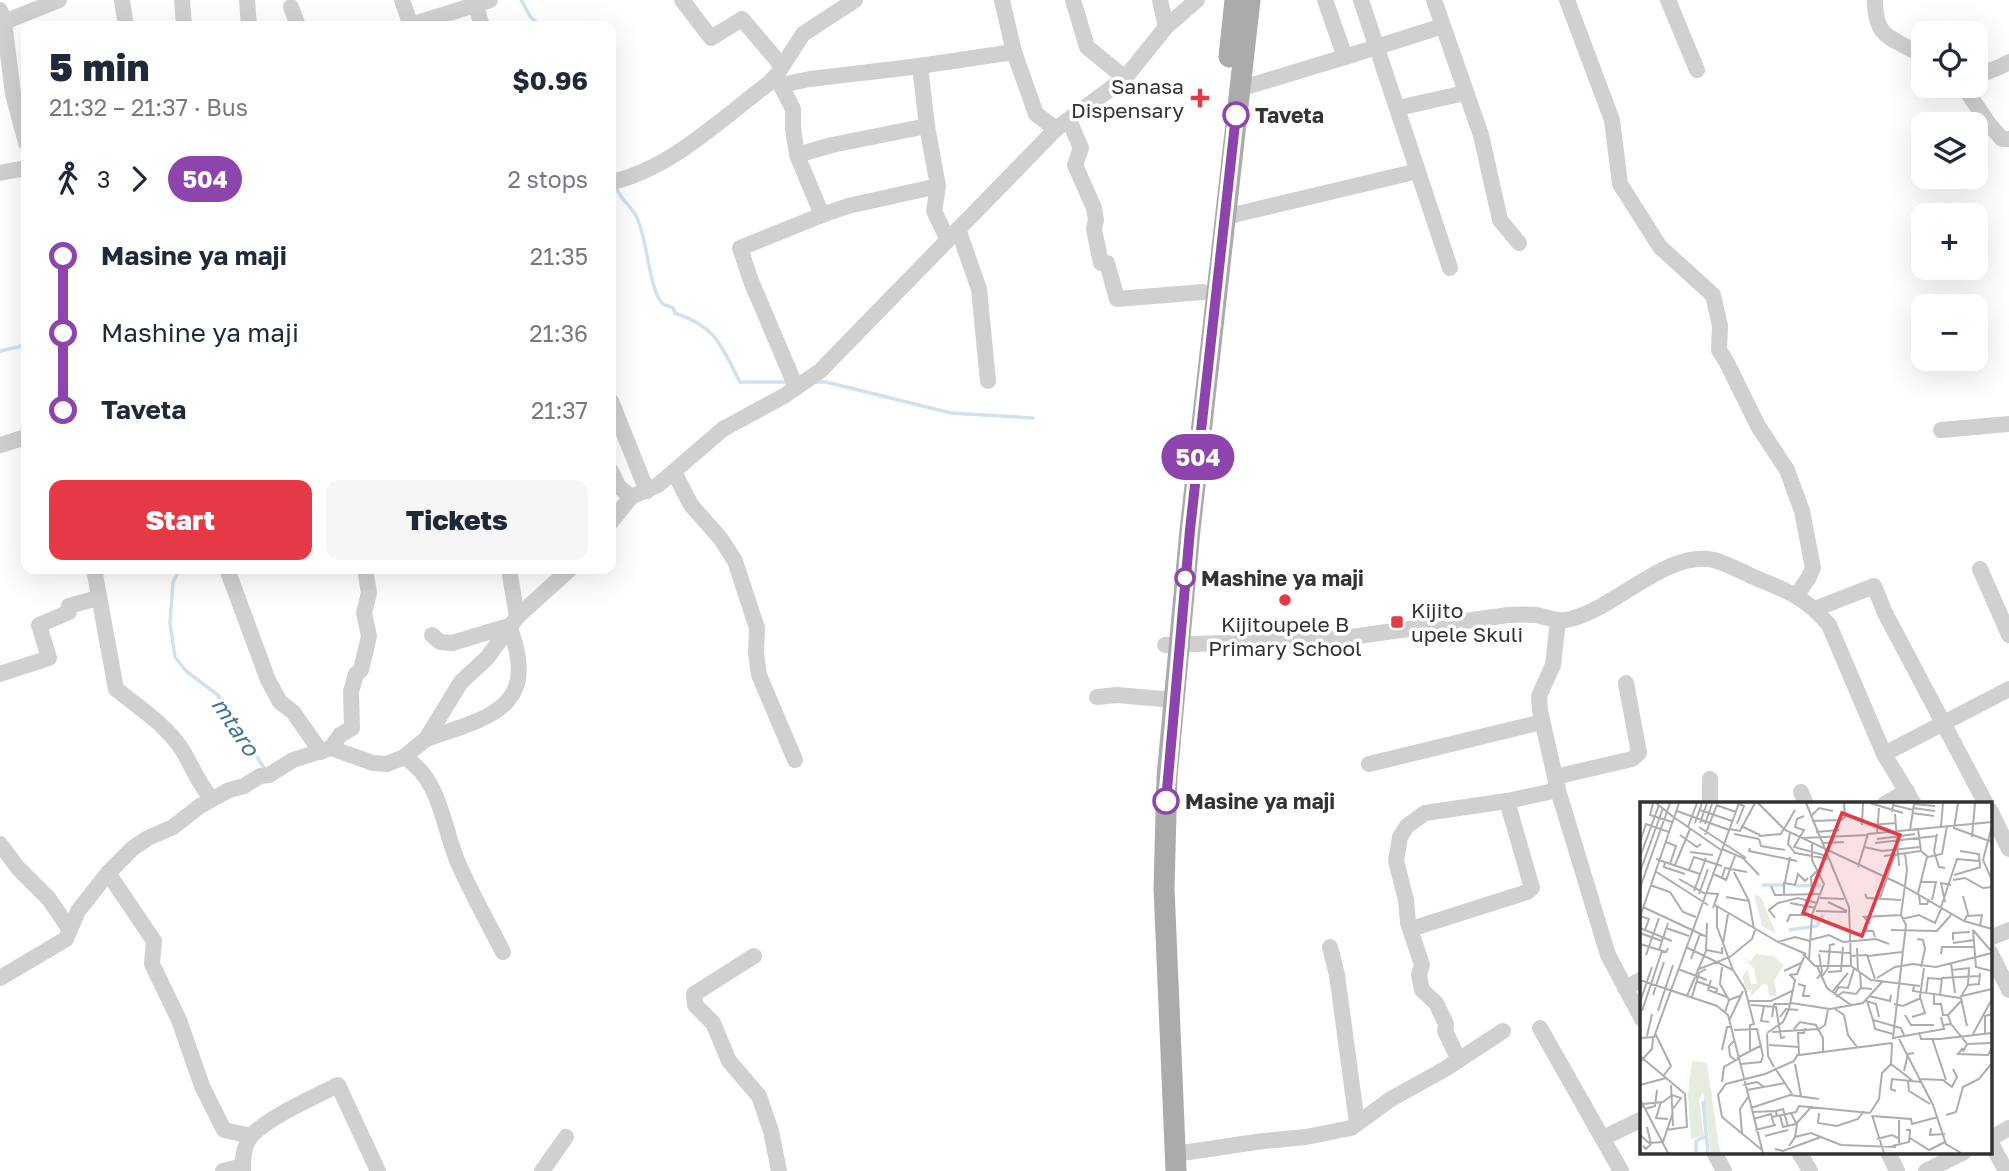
<!DOCTYPE html>
<html lang="en">
<head>
<meta charset="utf-8">
<style>
	body { margin:0; font-family:"Golos Text",sans-serif; background:#f6f6f7; color:#1f2937; height:100vh; display:flex; flex-direction:column; font-size:26px; white-space:nowrap }
	* { box-sizing:border-box; margin:0 }
	p { font-size:23px; color:#747a83 }
	.icon { flex:none; width:38px; height:38px; fill:none; stroke:currentColor; stroke-width:2; stroke-linecap:round; stroke-linejoin:round }
	.map { position:relative; flex:1; overflow:hidden }
	.details { position:absolute; left:21px; top:21px; width:595px; height:553px; display:flex; flex-direction:column; background:#fff; border-radius:14px; box-shadow:0 7px 28px #0002 }
	.details>* { flex:none }
	.badge { padding:0 14px; border-radius:23px; font-size:24px; line-height:46px }
	.tools { position:absolute; left:1911px; top:21px; display:grid; gap:14px }
	.tools a { display:grid; place-items:center; width:77px; height:77px; border-radius:14px; background:#fff; box-shadow:0 7px 28px #0002; font-size:35px }
	.map>.badge { position:absolute; translate:-50% -50%; box-shadow:0 0 0 4px #fff }
	.legs { display:flex; align-items:center; gap:10px; height:77px; padding:0 28px; font-size:23px }
	.legs p { margin-inline-start:auto }
	.headline { display:flex; align-items:center; justify-content:space-between; height:119px; padding:0 28px }
	h1 { font-size:38px; font-weight:800; line-height:52px }
	.primary-button { display:flex; gap:14px; margin-top:auto; padding:14px 28px }
	.primary-button a { flex:1; height:80px; border-radius:14px; background:#e63946; color:#fff; font-size:28px; font-weight:800; line-height:80px; text-align:center }
	.primary-button a+a { background:#f6f6f7; color:#1f2937 }
	ul { padding:0 28px; list-style:none }
	li { display:flex; align-items:center; gap:24px; height:77px; font-size:26px }
	li i { display:grid; place-items:center; width:10px; height:100%; margin:0 9px; background:currentColor }
	li i::after { content:''; width:18px; height:18px; margin:-9px; border:5px solid; border-radius:50%; background:#fff }
	li p { margin-inline-start:auto }
	li:first-child i { background:linear-gradient(#0000 50%,currentColor 0) }
	li:last-child i { background:linear-gradient(currentColor 50%,#0000 0) }
	.map>svg:first-child { display:block }
	.lines { fill:none; stroke-linecap:round; stroke-linejoin:round }
	.stream { stroke:#cfe2ee; stroke-width:3.5 }
	.minor { stroke:#d0d0d0; stroke-width:16 }
	.major { stroke:#ababab; stroke-width:21 }
	.line-1-casing { stroke:#fff; stroke-width:16 }
	.line-1 { stroke:#8e44ad; stroke-width:10 }
	.poi-dot { fill:#e63946; stroke:#fff; stroke-width:2.5 }
	.stop-1-dot { fill:#fff; stroke:#8e44ad; stroke-width:3.5 }
	.labels { text-anchor:middle; dominant-baseline:central; stroke-width:7; stroke-linejoin:round; paint-order:stroke }
	.poi-label { font-size:21px; fill:#333; stroke:#fff; text-anchor:end }
	.stop-label { font-size:21px; font-weight:bold; fill:#333; stroke:#fff; text-anchor:start }
	.water-label { font-size:23px; font-style:italic; fill:#3f7597; stroke:#fff }
	.inset-river { fill:none; stroke:#cfe2ee; stroke-width:3.5 }
	.inset-road { fill:none; stroke:#adadad; stroke-width:2 }
	.view { fill:#e63946; fill-opacity:0.15; stroke:#e63946; stroke-width:3.5 }
	.inset-edge { fill:none; stroke:#333; stroke-width:3.5 }
</style>
</head>
<body>
<div class="map">
<svg width="2009" height="1171" viewBox="0 0 2009 1171">
	<rect width="100%" height="100%" fill="#fff"/>
	<g class="lines">
		<g class="stream">
			<polyline points="521,0 530,16 540,26"/>
			<polyline points="611,123 614,177"/>
			<path d="M616 185C618 198 630 204 636 216 647 234 649 292 663 304 666 306 670 306 673 308L675 313C717 327 721 346 740 382H790"/>
			<polyline points="0,351 26,345"/>
			<polyline points="815,382 826,382 951,413 1033,418"/>
			<polyline points="180,569 173,582 170,623 175,657 186,671 218,695 266,771"/>
		</g>
		<g class="minor">
			<polyline points="122,0 126,26"/>
			<polyline points="182,0 184,26"/>
			<polyline points="247,0 249,26"/>
			<polyline points="402,0 411,26"/>
			<polyline points="682,0 711,38 742,19 782,66"/>
			<polyline points="1002,0 1014,52 1036,114 1056,129"/>
			<polyline points="1073,0 1087,47 1125,78"/>
			<polyline points="1160,0 1166,27"/>
			<polyline points="1361,0 1450,268"/>
			<polyline points="1434,0 1481,135 1500,220 1519,243"/>
			<polyline points="1567,0 1612,120 1620,184 1660,247 1713,295 1720,326 1719,350 1726,361 1758,426 1787,470 1802,511 1813,568 1809,577 1797,595"/>
			<polyline points="1668,0 1697,70"/>
			<path d="M1875 0C1875 41 1893 37 1923 56"/>
			<polyline points="476,6 482,26"/>
			<polyline points="291,7 298,26"/>
			<polyline points="0,10 4,22 13,94 26,143"/>
			<polyline points="4,22 59,0"/>
			<polyline points="411,25 490,0"/>
			<polyline points="1345,57 1443,26"/>
			<polyline points="920,66 927,126 938,186 934,211 948,240"/>
			<polyline points="912,67 1014,52"/>
			<polyline points="776,76 793,109 793,128 797,155 822,215 848,206 938,186"/>
			<path d="M1976 77C1987 71 1998 69 2009 62"/>
			<polyline points="781,85 810,79 912,67"/>
			<polyline points="1963,86 1989,124 2002,139 2009,139"/>
			<polyline points="1239,89 1345,57 1325,0"/>
			<polyline points="1398,108 1465,93"/>
			<polyline points="1069,120 1081,148 1075,165 1094,208 1096,220 1094,229 1101,263 1107,263 1117,299 1203,292"/>
			<polyline points="797,155 832,145 927,126"/>
			<polyline points="0,173 26,168"/>
			<path d="M611 182C669 170 721 119 769 83L776 76 803 34 855 0"/>
			<polyline points="1225,217 1418,171"/>
			<polyline points="958,229 979,289 988,381"/>
			<polyline points="796,387 751,281 740,248 822,215"/>
			<polyline points="611,401 647,491"/>
			<polyline points="1941,430 2009,424"/>
			<polyline points="0,445 26,437"/>
			<polyline points="611,471 618,486 631,497"/>
			<polyline points="674,472 691,505 721,539 735,561 757,628 756,653 759,675 795,760"/>
			<polyline points="611,522 631,497 658,485 723,429 784,396 820,371 1056,129 1125,78 1166,27 1197,0"/>
			<path d="M94 569 116 689C138 707 164 723 181 748 192 765 198 784 212 799"/>
			<polyline points="227,569 268,680 280,702 293,712 321,752"/>
			<polyline points="509,569 517,617"/>
			<polyline points="1980,569 2009,635"/>
			<polyline points="1815,609 1874,586 1885,613 1986,804"/>
			<polyline points="1558,620 1553,665 1539,696 1540,711 1558,790 1608,955 1642,1019"/>
			<path d="M1165 645 1337 639 1508 615C1516 615 1526 614 1535 615 1545 616 1555 622 1566 620 1613 612 1665 549 1714 560 1729 564 1744 573 1758 579 1789 591 1807 599 1829 625L1884 754 1914 804"/>
			<polyline points="0,674 49,658 39,625 69,612 69,606 98,598"/>
			<polyline points="1097,697 1117,695 1163,699"/>
			<path d="M426 739C490 717 541 708 509 626L452 643 440 642 432 635"/>
			<polyline points="331,748 340,735 352,728 351,692 356,674 361,670 369,636 364,613 369,593 365,569"/>
			<polyline points="1884,754 2009,689"/>
			<path d="M404 757C442 780 442 827 459 865 472 894 488 923 503 952"/>
			<polyline points="1369,764 1542,722"/>
			<polyline points="1555,777 1632,759 1639,753 1626,683"/>
			<polyline points="1801,792 1806,804"/>
			<polyline points="1710,804 1710,779"/>
			<polyline points="1885,804 1907,791"/>
			<polyline points="1990,810 2009,849"/>
			<polyline points="0,844 18,868 49,899 70,930"/>
			<polyline points="108,873 154,941 152,964 179,1020 202,1086 224,1130 251,1136"/>
			<polyline points="1411,929 1527,892 1532,888 1507,801"/>
			<polyline points="1990,938 2009,930"/>
			<polyline points="1330,947 1337,975 1357,1123"/>
			<polyline points="1990,952 2009,990"/>
			<polyline points="754,956 694,994 695,1005 713,1023 729,1061 759,1096 771,1131 779,1171"/>
			<polyline points="0,978 66,939 78,911 108,873 133,848 148,838 173,827 200,806 229,790 244,786 260,776 269,775 293,760 324,750 331,748 373,763 387,764 404,757 426,739 461,682 487,658 517,617 570,569"/>
			<polyline points="1625,988 1642,979"/>
			<polyline points="1540,1028 1621,1171"/>
			<polyline points="1459,1060 1445,1031 1446,1024 1436,1003 1422,990 1419,975 1422,965 1408,923 1406,900 1396,861 1400,837 1407,826 1425,813 1507,801 1558,790"/>
			<polyline points="1603,1138 1642,1119"/>
			<polyline points="1990,1139 2009,1128"/>
			<polyline points="1990,1141 2006,1171"/>
			<polyline points="1714,1152 1724,1171"/>
			<polyline points="1799,1152 1810,1171"/>
			<polyline points="1888,1152 1897,1171"/>
			<polyline points="1175,1154 1263,1141 1306,1137 1351,1128 1391,1099 1445,1069 1503,1031"/>
			<polyline points="223,1171 243,1166"/>
			<path d="M243 1171C242 1160 244 1144 252 1135 271 1116 314 1097 338 1085L378 1171"/>
			<polyline points="542,1171 566,1137"/>
			<polyline points="1926,1171 1964,1152"/>
		</g>
		<g class="major">
			<polyline points="1229,57 1235,0"/>
			<polyline points="1176,1171 1164,888 1167,777 1190,530 1250,0"/>
		</g>
	</g>
	<g class="lines">
		<defs>
			<polyline id="line-1" points="1166,801 1190,530 1236,115"/>
		</defs>
		<use href="#line-1" class="line-1-casing"/>
		<use href="#line-1" class="line-1"/>
	</g>
	<g class="poi-dot">
		<path d="M1196.5 87.5h7v7h7v7h-7v7h-7v-7h-7v-7h7z"/>
		<circle cx="1285" cy="600" r="7"/>
		<rect x="1390" y="615" width="14" height="14" rx="3.5"/>
	</g>
	<g class="stop-1-dot">
		<circle cx="1236" cy="115" r="12"/>
		<circle cx="1185" cy="578" r="9"/>
		<circle cx="1166" cy="801" r="12"/>
	</g>
	<g class="labels">
		<g class="poi-label">
			<text x="1184" y="86">Sanasa<tspan x="1184" dy="24">Dispensary</tspan></text>
			<text x="1411" y="610" text-anchor="start">Kijito<tspan x="1411" dy="24">upele Skuli</tspan></text>
			<text x="1285" y="624" text-anchor="middle">Kijitoupele B<tspan x="1285" dy="24">Primary School</tspan></text>
		</g>
		<g class="stop-label">
			<text x="1255" y="115">Taveta</text>
			<text x="1201" y="578">Mashine ya maji</text>
			<text x="1185" y="801">Masine ya maji</text>
		</g>
		<g class="water-label">
			<text transform="translate(236 726) rotate(56)">mtaro</text>
		</g>
	</g>
	<g transform="translate(1640 802)">
		<rect width="352" height="352" fill="#fff"/>
		<path d="M114 92 121 95 136 132 122 124ZM116 152 133 154 144 163 134 179 137 194H129L128 183 123 182 110 195 112 188H107L102 176 107 167 111 182H117L114 167 104 155 110 160ZM52 259 67 261 80 351H71L63 290 59 298 64 334 51 337 48 291Z" fill="#e6ecdf"/>
		<path class="inset-river" d="M122 83H144M156 84 181 83M149 128 177 124 183 113M63 299 68 351M56 351V339L67 334"/>
		<path class="inset-road" d="M13 1 10 13 32 20M16 1 36 17M118 1 145 28 260 82 324 119 352 127M166 1 209 105 211 164M230 1 263 11M318 1 314 26 352 40M76 3 96 10M273 6 295 9M60 8 92 19M37 9 89 28M252 10 253 3 273 8M272 11 294 14M255 12 259 64M164 14 157 17 155 25 164 28 154 45 187 54M171 14 179 6 193 9M35 16 81 48M172 19 201 18 205 15 204 1M55 21 62 1M60 21 67 1M65 22 72 2M97 22 104 4 99 2M222 23 223 1M230 23 256 21M101 24 120 33M301 24 303 1M352 24 343 58 352 78M48 25 57 1M59 25 106 56M89 27 100 29 115 1M144 27 155 8M278 27 281 49 288 55 302 52 307 24M270 28 274 2 295 4M150 30 148 42 155 51 189 57M176 30 199 28M94 32 119 37M237 32 239 6M297 32 294 49 299 65 305 66M40 33 57 45 61 42M65 33 77 3M119 34 141 32 144 26M332 35 335 1M163 36 227 33M119 37 121 44 145 48M237 37 275 32M0 40 6 22 29 30M26 40 36 44 30 62M182 41 204 40M235 41 296 34M224 45 242 49 280 45M110 46 109 49 157 59M82 47 103 56 119 73M320 49 339 52 340 65M50 50 73 53M265 51 267 68 261 113 266 123 253 236 304 227 301 215M244 54 281 49M0 55 19 3M16 57 60 72M25 60 24 65 45 72M35 63 50 27M218 65 228 32 352 20M49 68 54 55 82 64M15 69 68 103M0 70 23 6M94 70 109 99 114 127M72 71 86 78 95 54M314 73 341 65M82 76 85 66 107 70M39 77 64 91 78 92 73 106M313 78 325 76 343 86 352 85M145 80 150 55M281 80H296L292 98M10 83 30 90 43 110 56 115M131 84 135 93 181 92M0 86 30 1M54 89 66 56M172 91 171 75 178 68M278 91 287 55M59 92 68 67M144 92V81L155 83 158 72 165 79 168 76M225 92 227 96 261 98M279 92 280 102H287L289 97M323 94 328 112 324 119M86 95 109 99M180 96 204 97M240 96 255 52M188 100 207 109M305 100 301 81 311 83M150 101 176 106M75 103 138 140 155 135 170 139M3 105 67 135M77 105V125L93 168M301 105 317 57 339 59M176 109 207 110M0 114 9 117 5 128M328 114 342 113 340 124M0 115 39 1M135 116 129 108 138 101 158 96 177 101M262 117 279 113 295 121 302 105M147 120 150 113H172M226 121V129H233L235 135M230 122 224 115 261 113M0 126 32 139M26 126 49 134M251 128 297 129 311 113M333 128 336 165 352 169V174M333 128 352 150M0 131 22 139M277 137 283 138 285 147 281 165M170 138 189 133 203 140 236 137 249 142M313 138V131L330 130M138 140 166 152M313 141 334 138M0 142 26 150 28 146M83 142 88 112M46 145 93 168 105 187 114 222 110 223V249M217 146 218 169M19 148 28 121M66 148 82 151V145M179 149 210 151M163 152 175 164H211L231 178 280 184M301 152 302 145H334M6 153 19 116M211 154 227 153 235 177M228 154 262 150M51 157 60 132M169 158 172 113 184 82 172 58V42M311 162 312 168 330 166M177 164 187 186 211 203M82 165 80 182 89 198M38 167 67 178M59 167 90 155 112 137 115 128M312 168 315 191M144 169 163 160M188 170 201 169 203 145M220 170 221 186 232 187M14 173 22 149M149 173 157 172 164 155M181 176 188 166 190 143 195 142M237 176 255 165 273 162 296 165 352 151M177 177 182 170 179 152M0 178 77 204 88 213 123 351M71 178 68 188 87 195M56 179 77 187 76 192M158 182 165 184 163 194H170M328 183 339 182 340 171M274 184 273 189 320 196 328 183 329 166M193 189 208 171M195 191 199 185 208 186 214 167M286 192 288 176 301 177M294 192V202H301L303 213H308M13 193 24 160M300 193 302 176 339 174M47 194 66 149 67 121M229 194 250 199 251 193M322 194 352 187M52 195 59 171 66 167M196 195 203 190 216 192 221 186M321 196 327 224M109 199H131L154 188M226 199 236 202 239 215M227 199 233 218 261 226 264 233M0 200 12 165M151 201 190 207 223 201 242 180M254 202 263 204 281 196M111 203 136 205 141 236 145 235M124 204 121 219 129 220M149 207 155 178 150 173M195 207 204 213 208 233 217 245M2 209 14 173M18 209 33 163M85 210 89 198 102 193M265 213 271 223H294M132 215 134 202H149M140 215 146 207 158 208M272 215 285 211 280 195 284 166M90 217 103 189M233 218 235 227 253 232M311 222 308 213 321 199M303 223 311 222 327 242 323 250M165 226 164 231H158L159 253 252 241M154 227 160 220 176 223 183 236V249M94 228 117 227 123 254M132 230 179 227 185 223 188 207M279 230 281 237H300L352 231M15 231 31 264 24 273M127 231 143 220 149 207M345 231V214L352 212M127 232 128 254 134 265M333 232 352 197M7 234 12 212M0 236 14 235 99 1M292 236 306 278M259 237 293 303 306 342 321 351M95 238 89 244 90 254 95 258M327 242 352 241M129 243 158 245M323 246 318 252 348 253 352 246M82 248 87 225H92M0 254 45 292 47 325 26 328M97 256 122 243M0 260 12 247 13 236M101 262 121 260 123 254M155 262 161 294M251 262 252 241M251 262 273 279M135 266 152 292M264 269 268 252 274 251M280 277 303 278 312 285 317 275 313 267M268 279 269 289 290 302M82 280 84 265 100 256M0 283 26 276M31 283 33 324M103 283 117 280 124 285M107 288 145 281M256 289 251 287 252 277 281 280M0 297 28 351M21 300 16 316 28 317M111 306 150 293 179 297M5 307 15 304 17 288M0 308 3 302 23 300 32 293 41 296 32 308M112 310 136 309M151 311 157 323 155 335M179 311 178 321 197 324 218 317 224 309M230 311 239 297 242 271 251 262M140 313 143 325 156 322 172 304M232 313 244 351M306 313 316 310 323 285 339 277 352 261M137 314 136 309 143 307 148 324M232 314 271 317 272 322 298 315M132 315 156 310 159 304 230 311M113 317 131 312 134 323M259 318V341M291 326 290 333 305 332M115 328 136 323M102 332 100 307 108 295M0 333 9 341 23 340 33 310M125 334 148 328M270 336 289 348 305 340M237 337 252 333 258 336M3 344 6 347 11 342 7 325M149 344 155 335 171 331 201 343 256 345M252 344 269 340 270 328H266M135 347 143 349 181 335M122 348 82 315 78 293 86 282 125 272 154 259 158 252"/>
		<path class="view" d="M202 11 260 33 222 134 163 111Z"/>
		<rect width="352" height="352" class="inset-edge"/>
	</g>
</svg>
<div class="tools">
<a><svg class="icon" aria-label="locate" viewBox="0 0 24 24"><circle cx="12" cy="12" r="6"/><path d="M12 2v4M12 18v4M2 12h4M18 12h4"/></svg></a>
<a><svg class="icon" aria-label="layers" viewBox="0 0 24 24"><path d="M12 4l9 5-9 5-9-5zM3 14l9 5 9-5"/></svg></a>
<a>+</a>
<a>−</a>
</div>
<b class="badge" style="left:1198px;top:457px;background:#8e44ad;color:#fff">504</b>
<section class="details">
<div class="headline"><div><h1>5 min</h1><p>21:32 – 21:37 · Bus</p></div><b>$0.96</b></div>
<div class="legs"><svg class="icon" aria-label="walk" viewBox="0 0 24 24"><circle cx="13" cy="4" r="2"/><path d="M13 8l-2 6 4 7M11 14l-3 7M7 12l3-4h3l4 4"/></svg>3<svg class="icon" aria-label="forward" viewBox="0 0 24 24"><path d="M9 5l7 7-7 7"/></svg><b class="badge" style="background:#8e44ad;color:#fff">504</b><p>2 stops</p></div>
<ul>
<li><i style="color:#8e44ad"></i><b>Masine ya maji</b><p>21:35</p></li>
<li><i style="color:#8e44ad"></i><span>Mashine ya maji</span><p>21:36</p></li>
<li><i style="color:#8e44ad"></i><b>Taveta</b><p>21:37</p></li>
</ul>
<div class="primary-button"><a>Start</a><a>Tickets</a></div>
</section>
</div>
</body>
</html>
